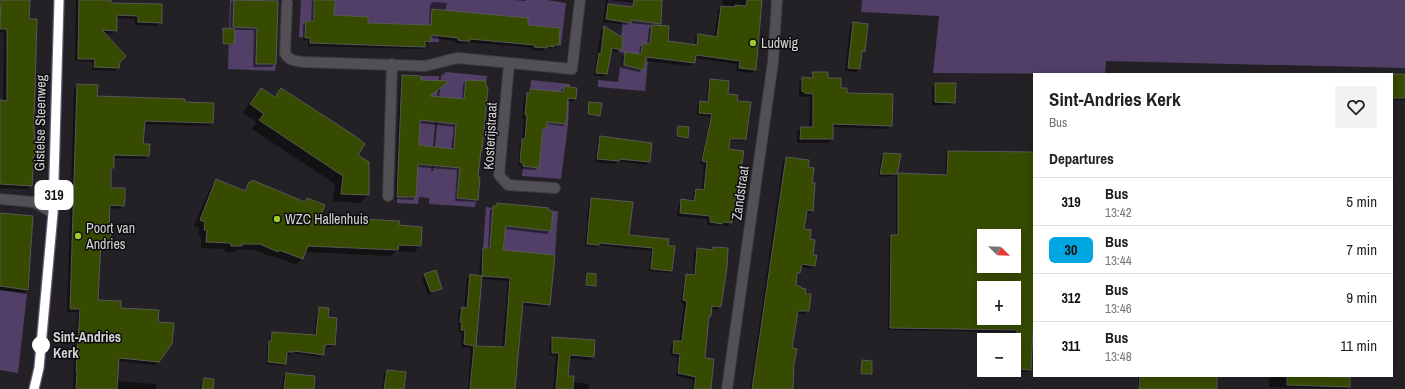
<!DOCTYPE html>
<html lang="en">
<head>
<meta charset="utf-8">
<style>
	body { margin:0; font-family:"Archivo Narrow",sans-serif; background:#f2f2f2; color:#222; height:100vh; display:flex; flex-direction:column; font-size:15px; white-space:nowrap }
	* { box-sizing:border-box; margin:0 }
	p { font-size:13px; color:#767676 }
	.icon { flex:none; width:22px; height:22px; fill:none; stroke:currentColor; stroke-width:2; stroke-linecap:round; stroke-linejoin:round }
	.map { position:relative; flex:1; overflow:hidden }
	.side { position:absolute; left:1033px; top:73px; width:360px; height:304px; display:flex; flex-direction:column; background:#fff; border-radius:0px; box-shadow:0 2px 10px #0003 }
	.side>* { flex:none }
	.badge { padding:0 8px; border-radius:6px; font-size:14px; line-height:26px }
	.needle { width:26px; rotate:113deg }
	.tools { position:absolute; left:977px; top:229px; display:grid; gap:8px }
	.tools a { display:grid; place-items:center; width:44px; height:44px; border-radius:0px; background:#fff; box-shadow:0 2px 10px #0003; font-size:20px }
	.map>.badge { position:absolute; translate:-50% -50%; box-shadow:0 0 0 2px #fff }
	h2 { padding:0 16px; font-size:15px; line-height:36px }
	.round { display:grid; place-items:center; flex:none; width:42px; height:42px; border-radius:0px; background:#f2f2f2 }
	.headline { display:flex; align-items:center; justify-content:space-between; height:68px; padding:0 16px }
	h1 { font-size:19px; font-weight:800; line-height:30px }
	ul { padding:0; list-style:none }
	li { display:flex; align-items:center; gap:12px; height:48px; padding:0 16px; border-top:1px solid #e0e0e0 }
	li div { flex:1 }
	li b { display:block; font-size:15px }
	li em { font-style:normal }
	li .badge { min-width:44px; font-weight:700; text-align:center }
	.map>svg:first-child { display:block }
	.green { fill:#523f67 }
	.shadow { fill:#0007; fill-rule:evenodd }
	.building { fill:#374b00; stroke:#575954; fill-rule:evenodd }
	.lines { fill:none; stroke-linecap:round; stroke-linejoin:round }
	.minor-casing { stroke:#3d3b3f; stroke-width:12 }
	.secondary-casing { stroke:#3d3b3f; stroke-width:12 }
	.minor { stroke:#524f55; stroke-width:10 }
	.secondary { stroke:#725d86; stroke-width:11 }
	.line-casing { stroke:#fff; stroke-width:9 }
	.line { stroke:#fff; stroke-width:6 }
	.poi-dot { fill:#9dca30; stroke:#0c0b0d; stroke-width:1.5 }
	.stop-dot { fill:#fff; stroke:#fff; stroke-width:2 }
	.labels { text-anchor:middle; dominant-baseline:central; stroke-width:3; stroke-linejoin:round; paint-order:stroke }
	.poi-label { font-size:14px; fill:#d3d2d5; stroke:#0c0b0d; text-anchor:start }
	.street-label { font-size:14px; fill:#d3d2d5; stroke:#0c0b0d }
	.stop-label { font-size:14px; font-weight:bold; fill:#d3d2d5; stroke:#0c0b0d; text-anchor:start }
</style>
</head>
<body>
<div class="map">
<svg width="1405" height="389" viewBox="0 0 1405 389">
	<rect width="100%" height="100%" fill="#232126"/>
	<g class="green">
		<polygon points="230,0 258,0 256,64 276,64 275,71 228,69"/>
		<polygon points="301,0 547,0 566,3 561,46 559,45 560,28 466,18 466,12 450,11 439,35 439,42 431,42 431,25 368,23 368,17 353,16 353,22 306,21 305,38 299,37"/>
		<polygon points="608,0 646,4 661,10 657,40 650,40 645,91 598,87 598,80 618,82 620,67 622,67 624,53 619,52 620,43 623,43 623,38 621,36 623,21 631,22 633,9 627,6 608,4"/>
		<polygon points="862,0 1405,0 1405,68 1106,61 1105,74 933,73 939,16 861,12"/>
		<polygon points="446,72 487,76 486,81 466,80 460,141 454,141 453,153 479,155 479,167 460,166 457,198 476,200 475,207 429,204 429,198 419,197 418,204 397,203 397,197 416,197 421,76 439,76 431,171 433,171 441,76"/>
		<polygon points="531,80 570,84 568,125 561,179 522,176 523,166 539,167 543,128 547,128 547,122 543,122 552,91 530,89"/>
		<polygon points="486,207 493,208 499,226 543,230 551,228 553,211 558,211 555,255 503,250 504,242 490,248 483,248"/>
		<polygon points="0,290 27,294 18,373 0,370 0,371"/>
	</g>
	<g class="shadow">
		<polygon points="0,0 29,0 28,20 32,156 31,186 27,189 0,188 0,101 3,101 4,33 0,32"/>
		<polygon points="76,0 110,0 110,4 161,22 157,26 135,25 135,19 116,18 116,30 112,34 103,33 119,61 118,68 115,71 92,70 92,62 75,61"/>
		<polygon points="234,0 277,2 275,64 272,67 253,67 254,30 234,30 233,44 232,45 222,45 222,31 224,29 230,30 231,3"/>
		<polygon points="312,0 334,0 333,16 367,24 429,26 430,5 432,2 447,3 445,11 526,26 558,45 555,48 545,49 543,51 532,50 532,48 468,42 466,44 455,43 456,41 430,38 430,41 427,44 424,44 424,47 421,49 308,46 308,40 303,40 303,25 306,22 311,22"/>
		<polygon points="513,0 526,0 525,1"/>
		<polygon points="606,0 662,0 660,23 657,26 667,42 695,45 695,38 699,35 714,38 718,10 722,7 723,0 761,0 755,70 752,73 736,71 737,64 694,58 694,63 690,66 645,61 643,69 639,72 621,68 622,57 625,53 639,55 640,47 643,44 647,45 649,29 652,25 629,23 627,25 603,22"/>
		<polygon points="853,23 864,51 861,55 859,69 856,72 845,71 850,26"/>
		<polygon points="604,27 621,49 618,52 610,51 606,74 603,77 594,75 601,30"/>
		<polygon points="813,73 827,79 891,125 887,129 832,127 832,139 828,143 797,143 797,131 801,128 809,128 810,97 801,97 799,95 799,82 803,78 809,78"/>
		<polygon points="1115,73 1220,74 1115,74"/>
		<rect x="1392" y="75" width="13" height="25"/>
		<path d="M402 76 420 81 428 97 462 100 463 84 466 81 479 152 477 199 474 202 455 201 457 170 417 167 415 197 413 200 395 199 400 79ZM419 123 454 127 451 150 418 146Z"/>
		<polygon points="711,80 727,95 745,138 742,141 729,141 731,223 728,226 707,225 707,219 677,216 679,203 682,200 692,202 693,193 697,190 702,191 704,164 700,164 710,117 697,115 697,105 700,102 706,102 708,83"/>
		<polygon points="936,84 954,102 951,105 932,105 932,87"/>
		<polygon points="77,85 96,97 184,103 212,123 209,126 143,124 142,144 148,156 145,159 113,158 113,168 110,171 110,189 123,205 120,209 109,208 108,229 109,243 106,246 100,246 97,301 120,309 158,361 155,365 118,361 116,381 156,384 156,389 73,389 74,374 73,374 78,312 67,312 74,89"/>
		<polygon points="564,87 576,88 575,99 572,102 567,101 565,123 563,126 546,124 546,128 542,131 538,167 536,170 521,169 521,165 518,165 520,143 522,141 524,118 522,118 524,97 530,90 561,93 561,90"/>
		<polygon points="261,89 273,98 281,89 357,156 368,195 360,203 333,201 335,184 252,129 256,122 243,113 253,97"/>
		<polygon points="590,103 599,115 598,116 587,115"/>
		<polygon points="678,127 687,137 686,139 676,137"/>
		<polygon points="600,137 651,143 649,162 646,165 617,161 615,164 595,162 598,140"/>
		<path d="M948 152 1034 153V293L1030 370 1028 372 1013 371 1015 332 888 330 889 238 891 236H896V174L893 176 878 177 881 157 884 154 899 155 896 176 898 174 945 176 946 154ZM984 236H1014V266H984ZM984 288H1014V318H984Z"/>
		<polygon points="786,158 807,168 811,184 812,211 809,214 806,213 803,230 809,240 814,266 811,269 800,267 799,273 796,276 795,286 804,295 808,311 805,314 796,314 791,349 791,389 750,389 783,161"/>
		<polygon points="217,180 243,191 253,181 304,202 307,199 318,218 398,226 420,246 414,252 396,251 391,256 304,252 302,259 296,265 273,256 272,257 254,250 238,249 235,252 225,252 225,249 201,248 201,236 199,236 199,228 194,226 211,186"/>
		<polygon points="592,199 628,236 667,247 671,270 669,273 649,271 651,251 597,245 595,247 585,246 589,201"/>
		<path d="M498 204 550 230 547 234 505 229 502 251 549 304 546 307 522 305 514 389H468L471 348 461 347 462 333 459 332V325H458L459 311 462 308H464L467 279 470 276H479L481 252 484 249H488L490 210ZM481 279 508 281 502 348 474 346Z"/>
		<polygon points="0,214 27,290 24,293 0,290"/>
		<polygon points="713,248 727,249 720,307 717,310 711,309 710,316 708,318 704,359 710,389 692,389 693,380 676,376 678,357 670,355 671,346 674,342 679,342 684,304 681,303 684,278 687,275 693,275 694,252 697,249 711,250"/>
		<polygon points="587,274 595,286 593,287 585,286 586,275"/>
		<polygon points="425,275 441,288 438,291 428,295 422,278"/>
		<polygon points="320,308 327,318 336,319 334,345 331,347 324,347 323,354 320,357 292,353 291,355 286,354 285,363 283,366 266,364 267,345 269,343 270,335 272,333 314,336 317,310"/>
		<polygon points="553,338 593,357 590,360 569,358 567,376 572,382 589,384 588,389 553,389 556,356 549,355 550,341"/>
		<polygon points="863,361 871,374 870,375 861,375 861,363"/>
		<polygon points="387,371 403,389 382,389 384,374"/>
		<polygon points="286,374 313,389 282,389 283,377"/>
		<rect x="1138" y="376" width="78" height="13"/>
		<polygon points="1269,376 1349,376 1349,387 1346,389 1269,387"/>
		<polygon points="204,379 212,389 200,389 201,382"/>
	</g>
	<g class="building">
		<polygon points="1,0 30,0 29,19 37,19 34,125 35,146 35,155 33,157 34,164 36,168 33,170 32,186 0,184 0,100 7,101 7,29 0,29"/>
		<polygon points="79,0 111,0 111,3 162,4 162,23 138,22 138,16 117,15 117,31 102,30 126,56 120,62 119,68 94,67 95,59 78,59"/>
		<polygon points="234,0 278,1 276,64 256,64 257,28 233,27"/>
		<polygon points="314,0 335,0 334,15 368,17 368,23 431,25 432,9 528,18 528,25 560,28 559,45 554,45 554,47 547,46 547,48 534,47 535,45 470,39 470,41 464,41 458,40 458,38 431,35 431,42 425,41 425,47 310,43 310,38 305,38 306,21 314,21"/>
		<polygon points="634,0 662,0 661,24 631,20 631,23 606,19 608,4 633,7"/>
		<polygon points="747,0 762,0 756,70 739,68 740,61 696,55 695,63 646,57 644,70 624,65 625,52 641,54 643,43 650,44 652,25 669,26 668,41 697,45 698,34 717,37 721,6 735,7 735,5 746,6"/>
		<polygon points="853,22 868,24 865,52 862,51 860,69 848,68"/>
		<polygon points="604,26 623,38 622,50 612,48 607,74 596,73 599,53 601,54"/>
		<polygon points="223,28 235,29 234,44 223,44"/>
		<polygon points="812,72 828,72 828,78 841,78 841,88 847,88 847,93 893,94 892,126 833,124 833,139 800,139 801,127 813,127 813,94 805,93 802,91 802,77 813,78"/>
		<rect x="1392" y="74" width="13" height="24"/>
		<path d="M402 75 421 76V80L449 81 430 96 464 99 466 80 486 81V86L488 87 482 151H481L479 167 478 177H480L478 200 457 198 460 168 418 164 416 197H397ZM420 120 456 124 454 149 419 145Z"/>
		<polygon points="710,79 729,81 728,94 738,95 737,101 751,102 746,139 730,139 729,149 744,151 732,223 724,222 722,224 710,222 710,216 680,213 681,199 694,201 696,189 704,190 707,162 702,161 712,114 699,113 700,101 708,102"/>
		<polygon points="935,83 956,83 955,103 935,102"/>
		<polygon points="77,84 98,85 97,96 185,99 185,102 214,103 213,123 145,121 143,144 150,144 149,156 114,155 114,168 111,168 111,188 125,188 125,199 124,206 110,205 109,228 111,228 110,243 101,243 98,300 121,301 121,308 159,310 158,322 174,323 172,344 159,362 119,358 117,389 76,389 77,371 76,371 80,309 70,309"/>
		<polygon points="564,86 577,88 576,99 568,98 566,124 547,122 547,128 543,128 539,168 523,166 523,163 520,162 522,139 525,139 527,115 525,115 527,93 530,93 530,89 563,92"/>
		<polygon points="261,88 275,97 281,88 355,136 365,144 358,155 369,162 369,195 341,194 343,176 259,120 264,114 250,104"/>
		<polygon points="589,102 602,103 600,116 588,114"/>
		<polygon points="678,126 689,127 688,138 677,136"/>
		<polygon points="600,136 652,143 650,162 619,159 619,161 597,159"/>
		<path d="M948 151 1034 152V330H1033L1031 370 1015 369 1017 330 890 328 891 235H898V173L947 175ZM984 236H1014V266H984ZM984 288H1014V318H984Z"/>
		<polygon points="884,153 901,154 897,174 880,174"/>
		<polygon points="786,157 809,160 808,167 814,168 812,183 815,183 813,211 807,210 804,229 811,230 810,239 815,240 813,255 817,255 815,266 802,264 800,273 797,273 796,285 801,287 801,288 806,289 805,294 811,294 809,311 798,311 792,348 797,349 794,364 793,389 752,389"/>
		<polygon points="216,179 245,191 249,182 251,183 252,180 305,202 307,198 325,205 320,217 400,221 399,225 422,227 421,246 399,245 398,250 308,246 303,259 279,250 278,252 260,244 242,244 242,246 231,246 231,243 206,242 207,230 204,230 205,222 200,220"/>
		<polygon points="591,198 633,202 629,235 669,239 668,246 675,246 672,271 651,269 653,248 599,243 599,245 587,244"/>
		<path d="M497 203 549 208 548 210 553 211 551 231 506 226 503 250 555 255 550 305 523 302 515 389H470L474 346 464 344 465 330H461L462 322H460L462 307 467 308 470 274 482 276 483 248H490L493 206H497ZM482 276 510 278 505 347 476 346Z"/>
		<polygon points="0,213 33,216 28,290 0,286"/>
		<polygon points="713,247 728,248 727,267 721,307 712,306 711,316 709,316 705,358 714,359 711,389 694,389 696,377 678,373 680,354 673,353 674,341 682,341 687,301 683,300 686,274 695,275 697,248 713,250"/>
		<polygon points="436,270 442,289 431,292 424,274"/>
		<polygon points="587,273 596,274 596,286 586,285"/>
		<polygon points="319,307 329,308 328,317 337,318 335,345 326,344 326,346 324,346 324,355 294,351 294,352 287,352 286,364 268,362 269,341 271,341 272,332 316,335"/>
		<polygon points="552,337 595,340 594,357 570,355 568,376 574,376 573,389 556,389 559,353 552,353"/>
		<polygon points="862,360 872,361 872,374 861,374"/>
		<polygon points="387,370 406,372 404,389 384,389"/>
		<polygon points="286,373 315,376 314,389 284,389"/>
		<polygon points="1140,376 1217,376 1217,389 1139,389"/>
		<polygon points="1287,376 1350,377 1350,387 1287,385"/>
		<polygon points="204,378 214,379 213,389 202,389"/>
	</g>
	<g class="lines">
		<defs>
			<g id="minor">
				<path d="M287 3 285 53C289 61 296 61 304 62L424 66C436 64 446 60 458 58L572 69 580 0"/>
				<polyline points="509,64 499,175 508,185 555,188"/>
				<polyline points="388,196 392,64"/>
				<polyline points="0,199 34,202 53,213"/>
				<polyline points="727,389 773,62 777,0"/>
			</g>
			<polyline id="secondary" points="34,389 39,368 53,213 59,0"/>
		</defs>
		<use href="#minor" class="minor-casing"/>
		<use href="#secondary" class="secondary-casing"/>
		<use href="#minor" class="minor"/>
		<use href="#secondary" class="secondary"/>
	</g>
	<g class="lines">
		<defs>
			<polyline id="line" points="34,389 39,368 53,213 59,0"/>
		</defs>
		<use href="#line" class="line-casing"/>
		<use href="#line" class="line"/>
	</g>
	<g class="poi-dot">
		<circle cx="753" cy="43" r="4"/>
		<circle cx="277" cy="219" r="4"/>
		<circle cx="78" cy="236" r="4"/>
	</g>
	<circle class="stop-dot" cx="41" cy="345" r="8"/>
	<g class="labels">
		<g class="poi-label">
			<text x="761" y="43">Ludwig</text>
			<text x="285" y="219">WZC Hallenhuis</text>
			<text x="86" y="228">Poort van<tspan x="86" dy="16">Andries</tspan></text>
		</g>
		<g class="street-label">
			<text transform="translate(40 123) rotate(-89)">Gistelse Steenweg</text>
			<text transform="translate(490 136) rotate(-87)">Kosterijstraat</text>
			<text transform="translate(740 193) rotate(-82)">Zandstraat</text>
		</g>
		<g class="stop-label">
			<text x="53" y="337">Sint-Andries<tspan x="53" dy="16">Kerk</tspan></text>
		</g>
	</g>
</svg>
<div class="tools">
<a><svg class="needle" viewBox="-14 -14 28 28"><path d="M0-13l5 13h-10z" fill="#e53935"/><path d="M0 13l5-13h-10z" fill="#767676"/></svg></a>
<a>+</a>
<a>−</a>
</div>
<b class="badge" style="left:54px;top:195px;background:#fff;color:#111">319</b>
<section class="side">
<div class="headline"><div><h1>Sint-Andries Kerk</h1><p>Bus</p></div><a class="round"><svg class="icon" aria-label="heart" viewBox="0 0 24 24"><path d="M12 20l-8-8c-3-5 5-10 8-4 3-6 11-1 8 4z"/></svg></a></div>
<h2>Departures</h2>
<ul>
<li><span class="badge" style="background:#fff;color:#111">319</span><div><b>Bus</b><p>13:42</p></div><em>5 min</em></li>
<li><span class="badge" style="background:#00a6e2;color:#111">30</span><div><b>Bus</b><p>13:44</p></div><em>7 min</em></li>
<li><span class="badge" style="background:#fff;color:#111">312</span><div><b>Bus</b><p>13:46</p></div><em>9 min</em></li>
<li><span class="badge" style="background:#fff;color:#111">311</span><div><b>Bus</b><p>13:48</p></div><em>11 min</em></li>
</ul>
</section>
</div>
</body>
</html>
